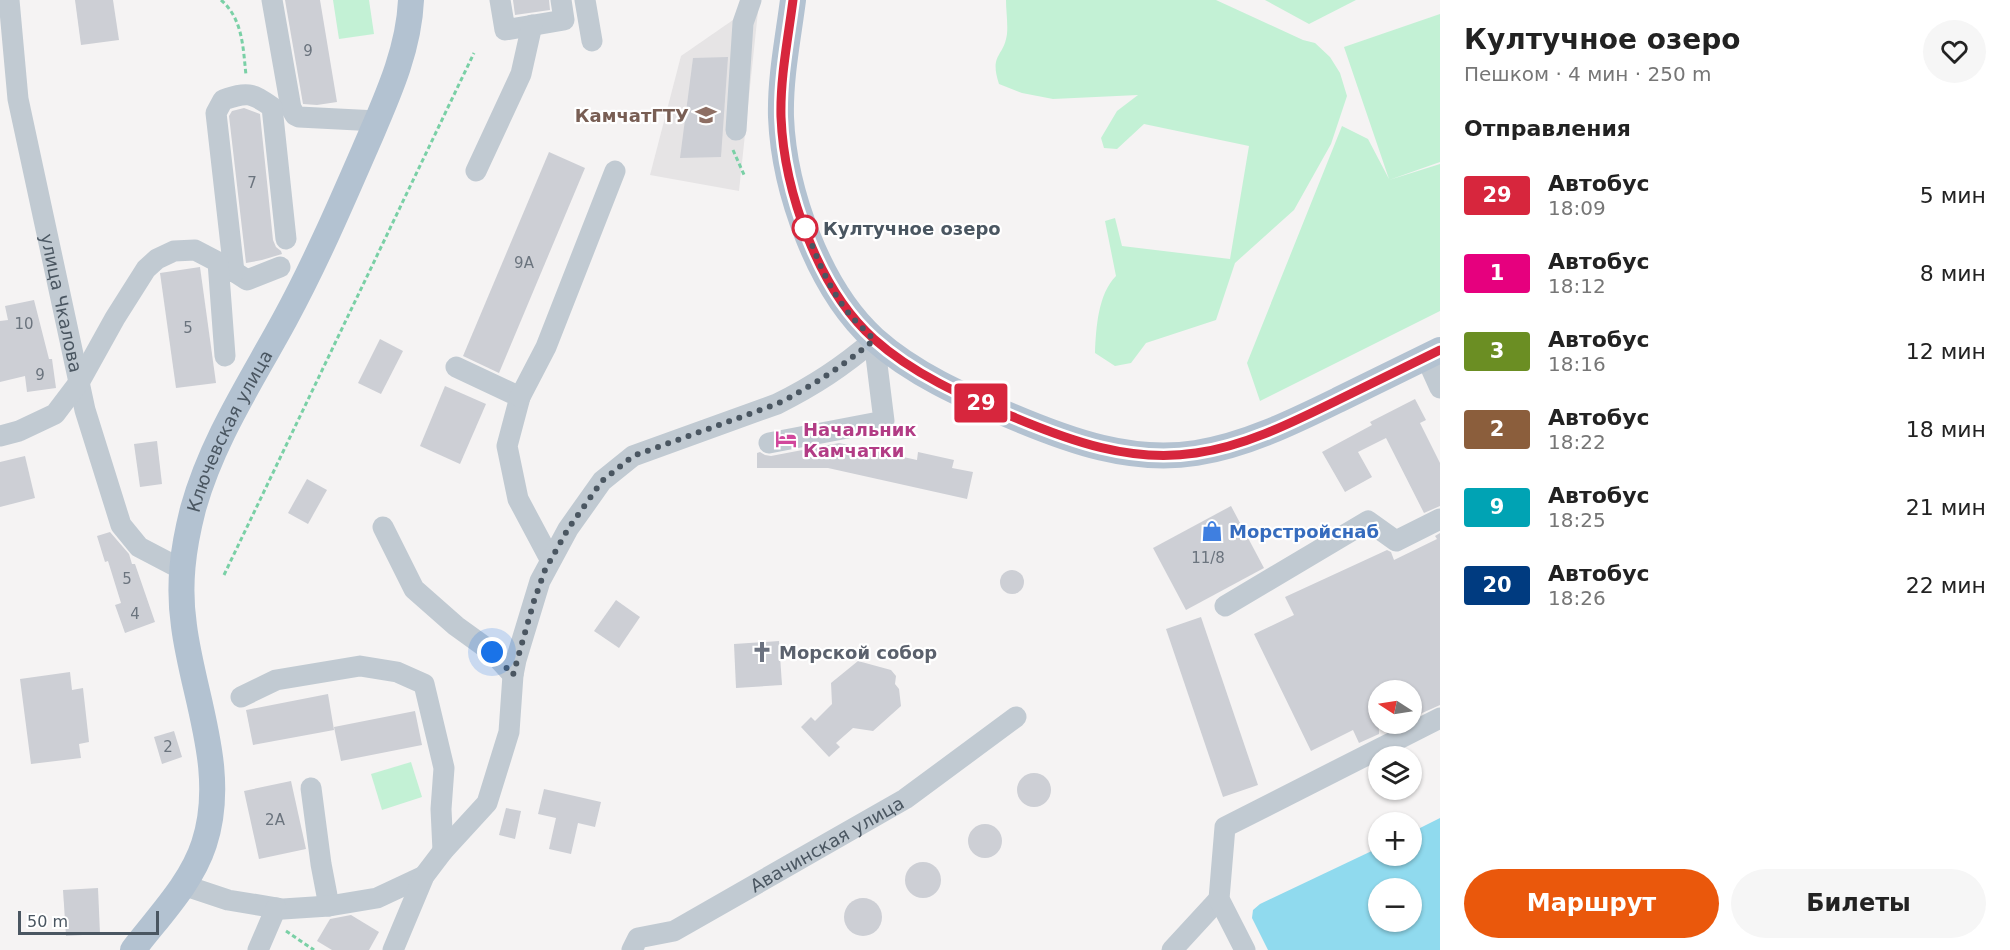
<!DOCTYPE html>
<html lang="ru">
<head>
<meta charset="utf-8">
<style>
	body { margin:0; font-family:"DejaVu Sans",sans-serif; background:#f6f6f6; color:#222; height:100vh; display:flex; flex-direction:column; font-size:22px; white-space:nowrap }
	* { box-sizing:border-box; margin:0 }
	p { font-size:20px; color:#767676 }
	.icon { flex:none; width:33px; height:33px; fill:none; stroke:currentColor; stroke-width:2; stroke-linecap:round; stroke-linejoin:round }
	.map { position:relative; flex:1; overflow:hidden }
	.side { display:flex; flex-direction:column; background:#fff; width:570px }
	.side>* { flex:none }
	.badge { padding:0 12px; border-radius:4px; font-size:21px; line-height:39px }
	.needle { width:39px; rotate:282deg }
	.controls { position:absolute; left:1368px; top:680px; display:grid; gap:12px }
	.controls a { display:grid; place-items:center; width:54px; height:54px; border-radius:50%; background:#fff; box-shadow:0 2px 4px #0004; font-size:30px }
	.scale { position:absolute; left:18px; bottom:15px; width:141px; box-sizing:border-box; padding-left:6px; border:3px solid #4a5661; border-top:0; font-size:16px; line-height:21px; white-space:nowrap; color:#4a5661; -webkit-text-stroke:4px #fff; paint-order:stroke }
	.you { position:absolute; width:30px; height:30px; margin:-15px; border:4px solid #fff; border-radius:50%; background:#1a73e8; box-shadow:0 0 0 9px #1a73e833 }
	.map>.badge { position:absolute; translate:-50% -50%; box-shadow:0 0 0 3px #fff }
	h2 { padding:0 24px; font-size:22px; line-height:54px }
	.round { display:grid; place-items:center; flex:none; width:63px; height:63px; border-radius:32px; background:#f6f6f6 }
	.summary { display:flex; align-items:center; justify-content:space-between; height:102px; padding:0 24px }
	h1 { font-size:28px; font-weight:700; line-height:45px }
	.primary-button { display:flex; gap:12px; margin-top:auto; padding:12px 24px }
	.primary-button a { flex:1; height:69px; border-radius:36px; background:#ea580c; color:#fff; font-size:24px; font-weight:700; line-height:69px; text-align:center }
	.primary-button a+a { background:#f6f6f6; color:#222 }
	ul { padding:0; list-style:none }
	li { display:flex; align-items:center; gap:18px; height:78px; padding:0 24px }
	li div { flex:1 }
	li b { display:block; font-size:22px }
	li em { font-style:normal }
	li .badge { min-width:66px; font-weight:700; text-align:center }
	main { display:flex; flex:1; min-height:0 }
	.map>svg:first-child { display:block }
	.education { fill:#e6e4e5 }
	.green { fill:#c3f1d5 }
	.water { fill:#90daee; fill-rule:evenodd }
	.building { fill:#cdcfd5 }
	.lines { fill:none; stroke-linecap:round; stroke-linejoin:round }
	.path { stroke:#7ad0a6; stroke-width:3; stroke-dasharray:4.5 3; stroke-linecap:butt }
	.minor { stroke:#c1cad2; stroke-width:21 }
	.major { stroke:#b3c2d1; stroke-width:26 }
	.line-casing { stroke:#fff; stroke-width:14 }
	.line { stroke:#d7263d; stroke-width:9 }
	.walk { stroke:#4a5661; stroke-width:6; stroke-dasharray:0 10.8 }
	.stop-dot { fill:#fff; stroke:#d7263d; stroke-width:3 }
	.labels { text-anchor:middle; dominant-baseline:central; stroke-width:4.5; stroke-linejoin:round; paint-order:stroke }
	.number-label { font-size:15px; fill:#6b747e }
	.education-label { font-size:18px; font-weight:bold; fill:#785e54; stroke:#fff; text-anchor:end }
	.stop-label { font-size:18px; font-weight:bold; fill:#4a5661; stroke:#fff; text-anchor:start }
	.street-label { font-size:18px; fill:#4a5661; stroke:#fff }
	.hotel-label { font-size:18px; font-weight:bold; fill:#b23c85; stroke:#fff; text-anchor:start }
	.shop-label { font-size:18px; font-weight:bold; fill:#366cbe; stroke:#fff; text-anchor:start }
	.worship-label { font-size:18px; font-weight:bold; fill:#5b616d; stroke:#fff; text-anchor:start }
</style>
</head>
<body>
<main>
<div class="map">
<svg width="1440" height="950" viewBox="0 0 1440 950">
	<rect width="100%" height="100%" fill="#f5f3f3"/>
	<polygon class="education" points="759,2 739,191 650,175 681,56"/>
	<g class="green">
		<polygon points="333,0 369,0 374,34 339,39"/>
		<path d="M1006 0H1216L1303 40 1315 43 1330 57 1340 73 1347 96 1331 144 1294 210 1235 263 1216 320 1146 343 1131 363 1115 366 1095 353C1096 328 1098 294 1116 276L1105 221 1115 218 1122 246 1230 259 1249 146 1144 124 1117 149 1104 148 1101 138 1117 111 1138 95 1053 99 1022 93 999 84C989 54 1004 57 1007 34 1008 23 1006 11 1006 0Z"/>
		<polygon points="1265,0 1356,0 1309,24"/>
		<polygon points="1440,14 1440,162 1389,180 1440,164 1440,311 1260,401 1247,363 1342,126 1368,139 1389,179 1344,47"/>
		<polygon points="411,762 422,797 382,810 371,774"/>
	</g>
	<path class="water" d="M1440 818V950H1268L1252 918 1253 910 1260 904 1378 848V855H1412V832ZM1378 888H1412V921H1378Z"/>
	<g class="building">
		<polygon points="75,0 113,0 119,40 81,45"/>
		<polygon points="285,0 320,0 337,102 317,105 303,104"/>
		<polygon points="513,0 549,0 550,10 515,15"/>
		<polygon points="728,57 721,157 680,158 693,58"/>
		<polygon points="244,108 260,114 273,240 276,247 281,251 282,254 262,260 246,263 229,116 232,111"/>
		<polygon points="549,152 585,168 499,373 463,356"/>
		<polygon points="200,267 216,383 176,388 160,273"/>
		<polygon points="34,300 49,359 52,359 56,388 27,392 25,376 0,382 0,321 8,320 5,306"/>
		<polygon points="380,339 403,351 381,394 358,383"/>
		<polygon points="445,386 486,404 460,464 420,446"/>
		<polygon points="1415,399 1426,420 1420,423 1440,463 1440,506 1424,513 1386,438 1358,452 1372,477 1345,492 1322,452 1372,425 1370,422"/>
		<polygon points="157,441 162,484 140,487 134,444"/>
		<polygon points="839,443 917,460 918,452 954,460 952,468 973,472 967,499 828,468 757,468 757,453 760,452 765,455 771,456"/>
		<polygon points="25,456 35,498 0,507 0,462"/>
		<polygon points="307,479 327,490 308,524 288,513"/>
		<polygon points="1231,506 1264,568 1186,610 1153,548"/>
		<polygon points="110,532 129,554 132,564 135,564 155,622 125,633 115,605 121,603 108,561 105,562 97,536"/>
		<polygon points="1440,533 1440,705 1420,714 1412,695 1412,690 1378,690 1379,734 1359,743 1353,730 1311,751 1254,634 1294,615 1285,597 1387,550 1391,552 1394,560 1437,539 1435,536"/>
		<circle cx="1012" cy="582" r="12"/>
		<polygon points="616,600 640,617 619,648 594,631"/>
		<polygon points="1201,617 1258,785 1223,797 1166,629"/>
		<polygon points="779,641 782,685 736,688 734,644"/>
		<polygon points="858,661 891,670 896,676 895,684 899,689 901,706 873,731 853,728 836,743 840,747 829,757 801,727 811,717 815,721 832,704 831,683"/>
		<polygon points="70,672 72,690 83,688 89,742 79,744 81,758 31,764 20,679"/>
		<polygon points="328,694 334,730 253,745 246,710"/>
		<polygon points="415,711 422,745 341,761 334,727"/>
		<polygon points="174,731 182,757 162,764 154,737"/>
		<circle cx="1034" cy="790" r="17"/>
		<polygon points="291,781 306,849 259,859 244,791"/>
		<polygon points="544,789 601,802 595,827 578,823 571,854 549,849 556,818 538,814"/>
		<polygon points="506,808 521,811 515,839 499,835"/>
		<circle cx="985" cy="841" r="17"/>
		<circle cx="923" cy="880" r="18"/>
		<polygon points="98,888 100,934 66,936 63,890"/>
		<circle cx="863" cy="917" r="19"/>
		<polygon points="351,915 379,932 369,950 332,950 317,941 330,919"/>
	</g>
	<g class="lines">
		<g class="path">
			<path d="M221 0C243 19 243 48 246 75"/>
			<polyline points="733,150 745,177"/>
			<polyline points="224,575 474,53"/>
			<polyline points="286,931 314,950"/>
		</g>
		<g class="minor">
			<path id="s1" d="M9 0 18 99 85 410 121 525 139 547 181 569"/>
			<polyline points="272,0 291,108 295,115 299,117 377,121"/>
			<polyline points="500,0 505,30 564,20 561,0"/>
			<polyline points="585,0 592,41"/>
			<polyline points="736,130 743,23 751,0"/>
			<polyline points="476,171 521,74 532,25"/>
			<polyline points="224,265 247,280 280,267"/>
			<path d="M234 272 216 113 223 100C247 92 251 92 272 107L286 239"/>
			<polyline points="1426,357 1440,388"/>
			<polyline points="456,367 520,397 507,446 518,499 550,559"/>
			<polyline points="520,397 546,347 615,171"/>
			<polyline points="0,436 19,431 55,414 80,381 115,318 146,269 157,259 174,251 195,250 218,262 225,356"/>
			<polyline points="769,443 884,421 874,340"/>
			<polyline points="383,527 414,589 456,626 492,652 513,675"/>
			<polyline points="1225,606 1368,521 1396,541 1440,519"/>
			<polyline points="241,697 276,680 360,666 397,672 424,684 444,768 441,809 443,851"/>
			<polyline points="311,788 321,864 329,906"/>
			<polyline points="183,885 228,900 283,909 329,906 377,898 424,876"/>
			<polyline points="258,950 276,908"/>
			<path d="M393 950 424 876 443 851 487 803 509 732 513 675 516 660 540 581 568 529 602 481 633 456 777 404C815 385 842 367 874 340"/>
			<path id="s2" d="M632 950 638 938 674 931 905 799 1016 717"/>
			<polyline points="1172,950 1219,899"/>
			<polyline points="1245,950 1219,899 1225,827 1440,718"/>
		</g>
		<g class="major">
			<path d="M793 0C788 39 780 78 781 117 784 191 819 289 874 339 913 374 963 396 1011 416 1070 441 1131 463 1196 453 1246 445 1293 422 1338 400 1372 383 1406 367 1440 350"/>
			<path id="s3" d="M133 950C158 917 191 884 204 844 228 771 193 697 184 626 178 585 183 548 193 509 212 440 252 380 285 319 317 260 343 199 370 137 389 93 409 48 411 0"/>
		</g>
	</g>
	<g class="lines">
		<defs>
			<path id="line" d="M793 0C788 39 780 78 781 117 784 191 818 289 874 339 913 374 963 396 1011 416 1070 441 1131 463 1196 453 1246 446 1293 422 1338 400 1372 383 1406 367 1440 350"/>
		</defs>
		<use href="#line" class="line-casing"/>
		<use href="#line" class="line"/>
		<path class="walk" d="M492 652 513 675 534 601 545 570 568 529 602 481 633 456 777 404C814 385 843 366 874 340 867 332 858 324 851 316 829 290 816 257 805 226V228"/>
	</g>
	<defs>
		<symbol id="university-bare" viewBox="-9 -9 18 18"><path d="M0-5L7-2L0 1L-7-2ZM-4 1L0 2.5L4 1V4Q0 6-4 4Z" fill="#8d6e63" stroke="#fff" stroke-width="2.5" paint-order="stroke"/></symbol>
		<symbol id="hotel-bare" viewBox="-9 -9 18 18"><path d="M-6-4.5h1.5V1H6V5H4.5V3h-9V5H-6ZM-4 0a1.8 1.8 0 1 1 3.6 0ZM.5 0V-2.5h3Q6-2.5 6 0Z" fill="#d1479c" stroke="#fff" stroke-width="2.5" paint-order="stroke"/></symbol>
		<symbol id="shop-bare" viewBox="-9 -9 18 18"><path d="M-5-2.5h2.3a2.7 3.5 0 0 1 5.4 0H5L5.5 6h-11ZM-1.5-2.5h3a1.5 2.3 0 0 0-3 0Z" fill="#3f7fe0" stroke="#fff" stroke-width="2.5" paint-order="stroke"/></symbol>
		<symbol id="church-bare" viewBox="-9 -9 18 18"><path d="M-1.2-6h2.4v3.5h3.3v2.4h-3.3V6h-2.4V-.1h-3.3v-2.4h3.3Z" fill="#6b7280" stroke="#fff" stroke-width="2.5" paint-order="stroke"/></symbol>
	</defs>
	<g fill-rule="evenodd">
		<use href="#university-bare" x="691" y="100" width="30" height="30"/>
		<use href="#hotel-bare" x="771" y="424" width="30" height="30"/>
		<use href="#shop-bare" x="1197" y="516" width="30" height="30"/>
		<use href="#church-bare" x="747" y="637" width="30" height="30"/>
	</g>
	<circle class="stop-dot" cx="805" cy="228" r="12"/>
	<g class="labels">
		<g class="number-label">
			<text x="308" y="51">9</text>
			<text x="252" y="183">7</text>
			<text x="524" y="263">9А</text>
			<text x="24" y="324">10</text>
			<text x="188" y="328">5</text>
			<text x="40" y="375">9</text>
			<text x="1208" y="558">11/8</text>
			<text x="127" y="579">5</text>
			<text x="135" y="614">4</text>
			<text x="168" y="747">2</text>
			<text x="275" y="820">2А</text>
		</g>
		<g class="education-label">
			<text x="689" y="115">КамчатГТУ</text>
		</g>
		<g class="stop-label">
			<text x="823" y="228">Култучное озеро</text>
		</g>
		<g class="street-label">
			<text stroke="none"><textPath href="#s1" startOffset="308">улица Чкалова</textPath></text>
			<text stroke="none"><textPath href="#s3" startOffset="554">Ключевская улица</textPath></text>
			<text stroke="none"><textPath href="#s2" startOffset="226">Авачинская улица</textPath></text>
		</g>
		<g class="hotel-label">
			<text x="803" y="429">Начальник<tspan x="803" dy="21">Камчатки</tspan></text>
		</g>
		<g class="shop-label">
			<text x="1229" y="531">Морстройснаб</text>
		</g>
		<g class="worship-label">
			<text x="779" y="652">Морской собор</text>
		</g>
	</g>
</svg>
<div class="controls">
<a><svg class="needle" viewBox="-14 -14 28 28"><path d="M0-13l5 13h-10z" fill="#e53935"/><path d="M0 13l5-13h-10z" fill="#767676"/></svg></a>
<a><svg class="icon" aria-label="layers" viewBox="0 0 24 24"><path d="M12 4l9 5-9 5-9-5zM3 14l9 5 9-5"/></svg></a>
<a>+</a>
<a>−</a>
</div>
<div class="scale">50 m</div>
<div class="you" style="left:492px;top:652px"></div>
<b class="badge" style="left:981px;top:403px;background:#d7263d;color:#fff">29</b>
</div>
<section class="side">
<div class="summary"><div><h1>Култучное озеро</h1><p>Пешком · 4 мин · 250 m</p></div><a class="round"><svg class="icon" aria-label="heart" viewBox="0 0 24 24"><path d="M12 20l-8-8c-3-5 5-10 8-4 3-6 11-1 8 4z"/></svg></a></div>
<h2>Отправления</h2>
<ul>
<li><span class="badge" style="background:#d7263d;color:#fff">29</span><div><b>Автобус</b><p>18:09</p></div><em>5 мин</em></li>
<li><span class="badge" style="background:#e6007e;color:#fff">1</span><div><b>Автобус</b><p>18:12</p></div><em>8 мин</em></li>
<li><span class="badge" style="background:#6b8e23;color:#fff">3</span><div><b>Автобус</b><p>18:16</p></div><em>12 мин</em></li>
<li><span class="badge" style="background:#8b5e3c;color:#fff">2</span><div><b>Автобус</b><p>18:22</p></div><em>18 мин</em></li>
<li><span class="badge" style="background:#00a3b4;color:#fff">9</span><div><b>Автобус</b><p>18:25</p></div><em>21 мин</em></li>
<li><span class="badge" style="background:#003b80;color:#fff">20</span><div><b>Автобус</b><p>18:26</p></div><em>22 мин</em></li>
</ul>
<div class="primary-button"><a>Маршрут</a><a>Билеты</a></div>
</section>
</main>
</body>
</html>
